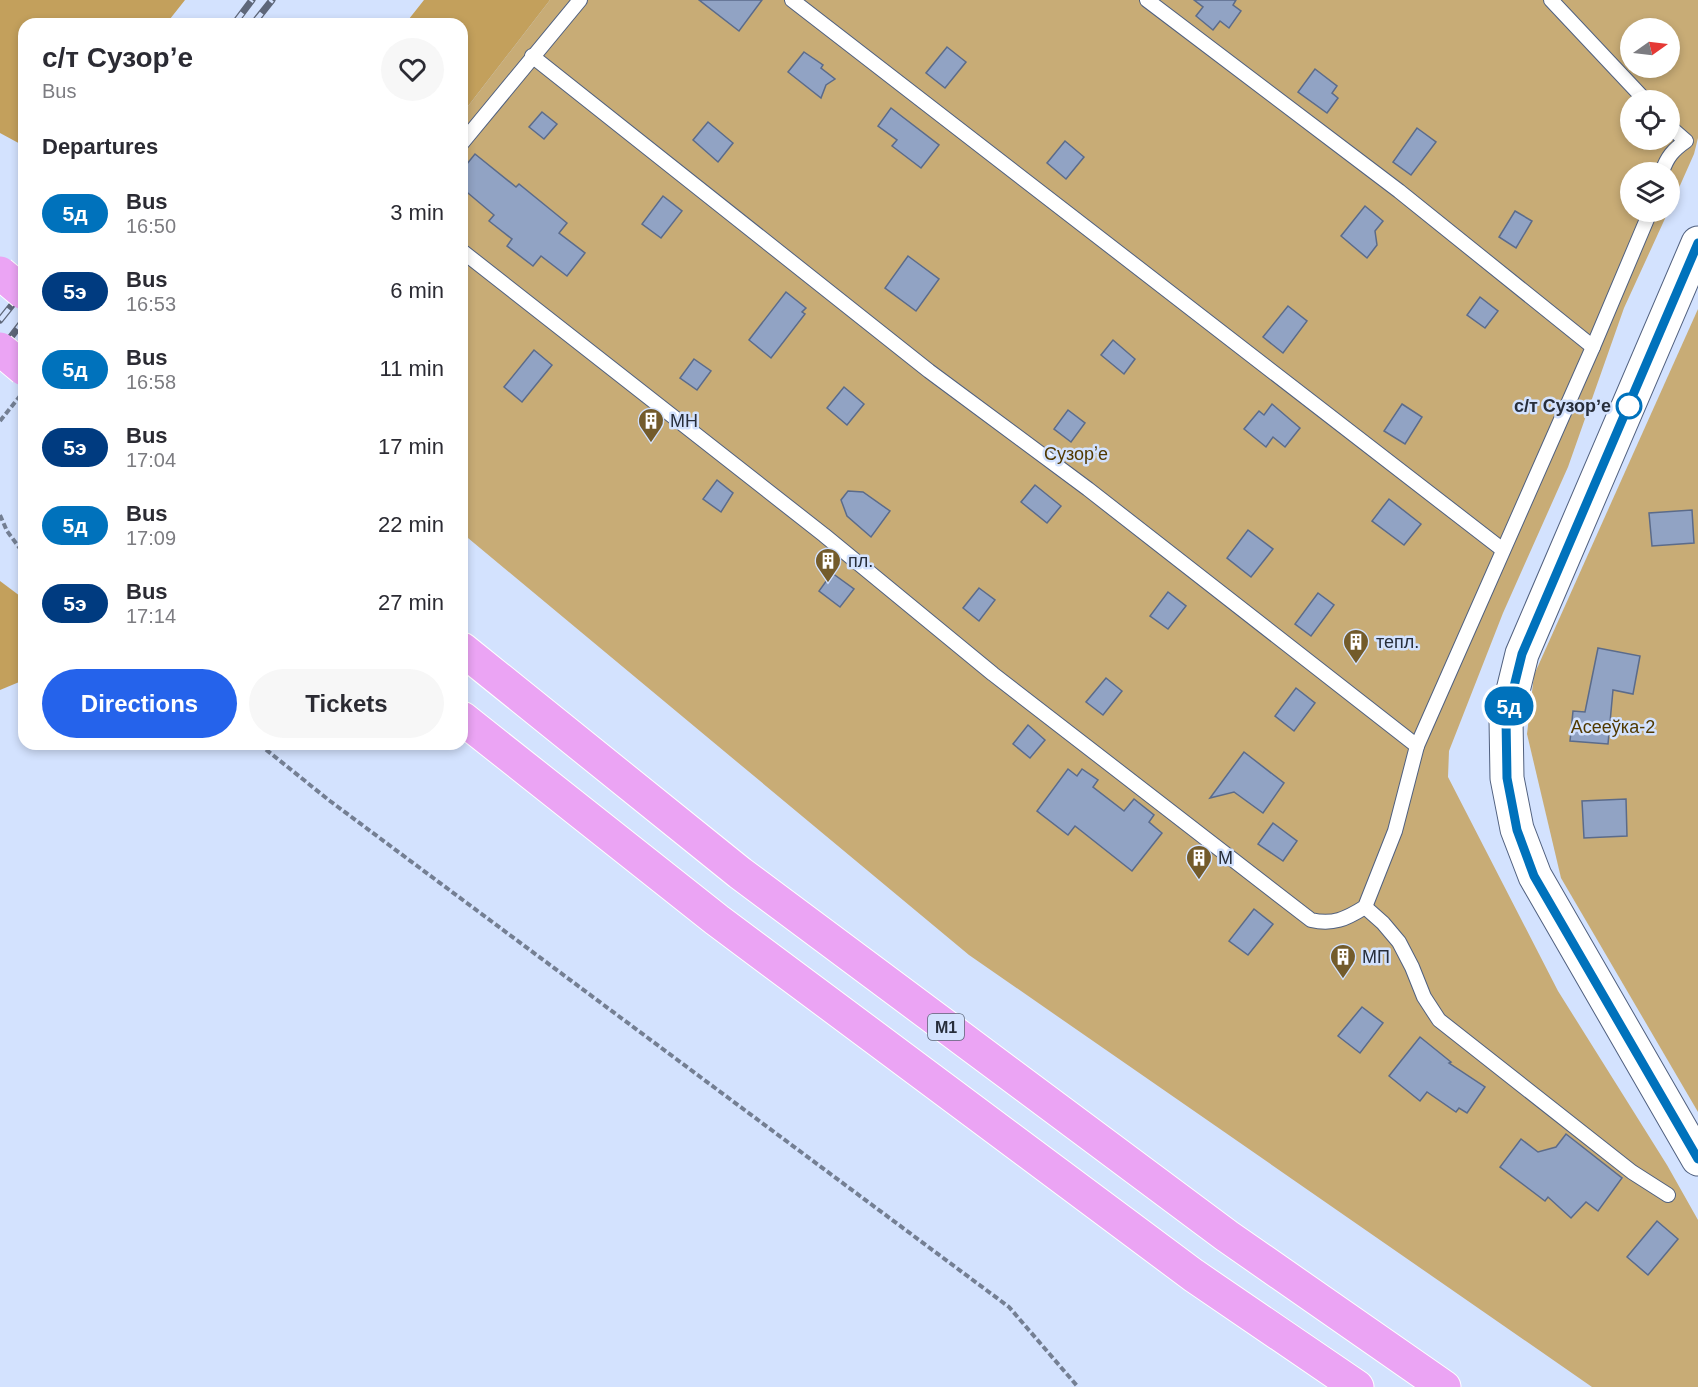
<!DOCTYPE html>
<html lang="en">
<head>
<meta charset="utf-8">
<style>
	body { margin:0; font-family:Helvetica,sans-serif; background:#f7f7f7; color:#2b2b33; height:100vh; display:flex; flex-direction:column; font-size:22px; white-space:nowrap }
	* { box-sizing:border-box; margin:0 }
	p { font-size:20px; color:#7c7c81 }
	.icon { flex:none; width:33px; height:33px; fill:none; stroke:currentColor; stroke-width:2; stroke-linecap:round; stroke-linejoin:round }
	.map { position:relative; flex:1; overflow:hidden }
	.drawer { position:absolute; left:18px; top:18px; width:450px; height:732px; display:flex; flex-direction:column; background:#fff; border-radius:18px; box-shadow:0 3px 9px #0003 }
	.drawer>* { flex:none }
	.badge { padding:0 12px; border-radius:20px; font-size:21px; line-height:39px }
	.needle { width:39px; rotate:76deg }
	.controls { position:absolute; left:1620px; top:18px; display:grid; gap:12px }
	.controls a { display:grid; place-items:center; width:60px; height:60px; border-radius:50%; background:#fff; box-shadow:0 3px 9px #0003; font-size:30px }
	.map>.badge { position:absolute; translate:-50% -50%; box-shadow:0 0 0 3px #fff }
	h2 { padding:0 24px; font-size:22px; line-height:54px }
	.round { display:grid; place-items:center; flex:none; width:63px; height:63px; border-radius:32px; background:#f7f7f7 }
	.head { display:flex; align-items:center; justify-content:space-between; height:102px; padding:0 24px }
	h1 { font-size:28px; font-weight:600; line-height:45px }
	.cta { display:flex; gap:12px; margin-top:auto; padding:12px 24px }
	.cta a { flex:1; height:69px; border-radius:36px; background:#2563eb; color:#fff; font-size:24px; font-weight:600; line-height:69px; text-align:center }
	.cta a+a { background:#f7f7f7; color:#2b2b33 }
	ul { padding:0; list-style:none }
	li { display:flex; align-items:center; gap:18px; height:78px; padding:0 24px }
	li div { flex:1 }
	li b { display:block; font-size:22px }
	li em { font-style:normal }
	li .badge { min-width:66px; font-weight:700; text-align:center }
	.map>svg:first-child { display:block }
	.green { fill:#c8ac76; fill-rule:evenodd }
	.forest { fill:#c3a05c }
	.building { fill:#91a3c4; stroke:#5b6b8a; stroke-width:1.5 }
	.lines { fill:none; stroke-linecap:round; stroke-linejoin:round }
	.service-casing { stroke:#50607f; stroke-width:16 }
	.tertiary-casing { stroke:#50607f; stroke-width:35 }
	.motorway-casing { stroke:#fff; stroke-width:35 }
	.path { stroke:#747f93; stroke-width:4; stroke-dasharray:6 3; stroke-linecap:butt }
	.service { stroke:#fff; stroke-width:14 }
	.tertiary { stroke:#fff; stroke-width:33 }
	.motorway { stroke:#eba4f4; stroke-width:33 }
	.rail-casing { stroke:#5e6779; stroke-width:7 }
	.rail { stroke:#d3e2fe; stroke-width:4.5; stroke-dasharray:14; stroke-linecap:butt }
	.motorway-bridge-casing { stroke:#fff; stroke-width:35; stroke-linecap:butt }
	.motorway-bridge { stroke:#eba4f4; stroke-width:33 }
	.line-casing { stroke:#fff; stroke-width:14 }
	.line { stroke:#0072bc; stroke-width:9 }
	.stop-dot { fill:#fff; stroke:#0072bc; stroke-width:3 }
	.labels { text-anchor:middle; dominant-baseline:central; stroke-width:5; stroke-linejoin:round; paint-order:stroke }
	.shield { fill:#d3e2fe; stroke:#5b6476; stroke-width:1.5 }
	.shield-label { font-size:16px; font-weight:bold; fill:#272e3b }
	.stop-label { font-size:18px; font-weight:bold; fill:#272e3b; stroke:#d3e2fe; text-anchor:end }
	.poi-label { font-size:18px; fill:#272e3b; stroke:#d3e2fe; text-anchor:start }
	.park-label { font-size:18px; fill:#513900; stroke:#d3e2fe }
</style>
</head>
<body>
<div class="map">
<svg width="1698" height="1387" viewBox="0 0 1698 1387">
	<rect width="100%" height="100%" fill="#d3e2fe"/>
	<g class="green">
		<path d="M550 0H1698V138L1694 154 1670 208V172H1630V212H1668L1624 308 1568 467 1503 613 1449 751 1448 777 1558 991 1667 1165 1698 1220V1387H1592L969 955 462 533V114ZM1630 28H1670V68H1630ZM1630 100H1670V140H1630Z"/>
		<polygon points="1698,309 1698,1112 1561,878 1527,734 1534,675"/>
	</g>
	<g class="forest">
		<polygon points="0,0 185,0 166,24 24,24 24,146 0,133"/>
		<polygon points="424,0 550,0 462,114 462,24 405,24"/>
		<polygon points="0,581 24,599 24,680 0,690"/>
	</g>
	<g class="building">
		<polygon points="699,0 762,0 739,31"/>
		<polygon points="1194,0 1236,0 1233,5 1241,11 1229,28 1220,21 1213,30 1196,16 1203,7"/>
		<polygon points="947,47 966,62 945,88 926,73"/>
		<polygon points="804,52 823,65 821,68 835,79 826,85 821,98 788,72"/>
		<polygon points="1315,69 1337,86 1332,93 1338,98 1327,113 1298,92"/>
		<polygon points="891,108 939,145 921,168 892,146 897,140 878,126"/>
		<polygon points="542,112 557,124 544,139 529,127"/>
		<polygon points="708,122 733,143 718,162 693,140"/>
		<polygon points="1417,128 1436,142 1411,175 1393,162"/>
		<polygon points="1065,141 1084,157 1066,179 1047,163"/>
		<polygon points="475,154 516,187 519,184 567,223 559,233 585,253 567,276 541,256 533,266 507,246 512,239 489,221 494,215 462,188 462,170"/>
		<polygon points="663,196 682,211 661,238 642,224"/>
		<polygon points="1365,206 1383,221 1375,231 1377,245 1367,258 1341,236"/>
		<polygon points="1515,211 1532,221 1516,248 1499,237"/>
		<polygon points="908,256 939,279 916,311 885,288"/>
		<polygon points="786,292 806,308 802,312 805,314 771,358 749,340"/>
		<polygon points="1480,297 1498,311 1485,328 1467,315"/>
		<polygon points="1288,306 1307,321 1283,353 1263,337"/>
		<polygon points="1113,340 1135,359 1124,374 1101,355"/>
		<polygon points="534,350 552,365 522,402 504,387"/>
		<polygon points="694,359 711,371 697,390 680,378"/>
		<polygon points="844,387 864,404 847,425 827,408"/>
		<polygon points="1272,404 1300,428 1285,447 1273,437 1266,447 1244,429 1259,411 1264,415"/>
		<polygon points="1402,404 1422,417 1405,444 1384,431"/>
		<polygon points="1068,410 1085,423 1071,442 1054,429"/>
		<polygon points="717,480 733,493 721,512 703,499"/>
		<polygon points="1035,485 1061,506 1047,523 1021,502"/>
		<polygon points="848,491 863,492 890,511 871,537 847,516 841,500"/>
		<polygon points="1389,499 1421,524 1404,545 1372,521"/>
		<polygon points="1692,510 1694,543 1652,546 1649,513"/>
		<polygon points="1248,530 1273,549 1251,577 1227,558"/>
		<polygon points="832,573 854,589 840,607 819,591"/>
		<polygon points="979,588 995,600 979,621 963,608"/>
		<polygon points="1168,592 1186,606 1168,629 1150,616"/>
		<polygon points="1318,593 1334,605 1311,636 1295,624"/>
		<polygon points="1598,648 1640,656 1633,694 1613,690 1608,744 1570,741 1573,711 1585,712"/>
		<polygon points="1106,678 1122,691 1103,715 1086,702"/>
		<polygon points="1296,688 1315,703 1294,731 1275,716"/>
		<polygon points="1028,725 1045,740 1030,758 1013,744"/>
		<polygon points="1244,752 1284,783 1263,813 1234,792 1210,798"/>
		<polygon points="1068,769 1077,776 1082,769 1098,780 1093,787 1124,811 1134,799 1154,815 1149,822 1162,833 1132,871 1075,826 1068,835 1037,811"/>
		<polygon points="1626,799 1627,836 1584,838 1582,801"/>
		<polygon points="1273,823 1297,841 1283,861 1258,844"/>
		<polygon points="1254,909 1273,924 1248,955 1229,941"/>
		<polygon points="1362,1007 1383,1023 1360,1053 1338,1036"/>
		<polygon points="1420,1037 1451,1062 1449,1063 1485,1087 1467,1113 1459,1108 1456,1112 1427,1092 1420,1101 1389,1076"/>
		<polygon points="1566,1134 1622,1178 1598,1211 1586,1202 1571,1218 1548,1197 1545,1201 1500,1167 1521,1139 1538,1152 1556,1147"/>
		<polygon points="1657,1221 1678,1239 1648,1275 1627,1257"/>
	</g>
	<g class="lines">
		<defs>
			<g id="service">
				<polyline points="792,0 1503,550"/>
				<polyline points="1147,0 1399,191 1593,347"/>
				<polyline points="1551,0 1645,100"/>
				<polyline points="532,56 929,371 1088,489 1417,746 1593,347 1650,212"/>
				<polyline points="462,143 580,0"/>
				<path d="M1662 172C1667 157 1673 150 1686 141L1670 127"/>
				<path d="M462 251 824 535 993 674 1311 920C1333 925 1346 919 1365 907L1395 831 1417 746"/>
				<polyline points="1365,907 1383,923 1399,942 1412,967 1424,997 1439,1020 1632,1172 1668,1195"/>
			</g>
			<polyline id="tertiary" points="1698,243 1522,654 1506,719 1507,778 1517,829 1535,876 1698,1159"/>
			<g id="motorway">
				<polyline points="462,649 740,873 1227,1236 1444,1387"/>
				<polyline points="462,718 717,920 1193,1275 1357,1387"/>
			</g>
		</defs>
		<use href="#service" class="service-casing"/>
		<use href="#tertiary" class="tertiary-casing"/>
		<use href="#motorway" class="motorway-casing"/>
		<g class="path">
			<polyline points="0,421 20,396"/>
			<polyline points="0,515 7,531 24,554"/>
			<polyline points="259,744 330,801 1009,1307 1078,1387"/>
		</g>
		<use href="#service" class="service"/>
		<use href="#tertiary" class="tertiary"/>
		<use href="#motorway" class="motorway"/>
		<defs>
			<g id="rail">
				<polyline points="234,24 252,0"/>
				<polyline points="253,24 272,0"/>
				<polyline points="0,320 24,290"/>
				<polyline points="0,351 24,320"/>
			</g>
		</defs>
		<use href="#rail" class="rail-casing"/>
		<use href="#rail" class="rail"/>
		<defs>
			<g id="motorway-bridge">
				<polyline points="0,273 24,293"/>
				<polyline points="0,349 24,369"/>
			</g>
		</defs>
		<use href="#motorway-bridge" class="motorway-bridge-casing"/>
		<use href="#motorway-bridge" class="motorway-bridge"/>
	</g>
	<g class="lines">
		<defs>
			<polyline id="line" points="1698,243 1522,654 1506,719 1507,778 1517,830 1534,876 1698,1159"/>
		</defs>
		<use href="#line" class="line-casing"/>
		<use href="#line" class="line"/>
	</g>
	<defs>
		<symbol id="building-pin" viewBox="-11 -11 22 30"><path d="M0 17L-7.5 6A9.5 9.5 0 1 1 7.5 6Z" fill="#735b2b" stroke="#d3e2fe"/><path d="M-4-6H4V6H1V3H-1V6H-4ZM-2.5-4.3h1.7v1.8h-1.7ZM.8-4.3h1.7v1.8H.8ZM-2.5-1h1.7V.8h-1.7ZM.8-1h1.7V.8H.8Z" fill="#fff"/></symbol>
	</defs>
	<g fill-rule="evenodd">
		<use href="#building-pin" x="636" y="406" width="30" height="40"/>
		<use href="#building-pin" x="813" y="546" width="30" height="40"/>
		<use href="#building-pin" x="1341" y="627" width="30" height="40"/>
		<use href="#building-pin" x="1184" y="843" width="30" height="40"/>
		<use href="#building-pin" x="1328" y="942" width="30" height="40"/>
	</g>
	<circle class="stop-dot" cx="1629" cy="406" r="12"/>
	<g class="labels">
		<rect class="shield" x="928" y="1014" width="36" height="26" rx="4.5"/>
		<g class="shield-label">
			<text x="946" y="1027">М1</text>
		</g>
		<g class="stop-label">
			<text x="1611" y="406">с/т Сузорʼе</text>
		</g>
		<g class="poi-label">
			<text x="670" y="421">МН</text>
			<text x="848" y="561">пл.</text>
			<text x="1376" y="642">тепл.</text>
			<text x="1218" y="858">М</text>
			<text x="1362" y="957">МП</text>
		</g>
		<g class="park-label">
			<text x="1076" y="454">Сузорʼе</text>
			<text x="1613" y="727">Асееўка-2</text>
		</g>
	</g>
</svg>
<div class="controls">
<a><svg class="needle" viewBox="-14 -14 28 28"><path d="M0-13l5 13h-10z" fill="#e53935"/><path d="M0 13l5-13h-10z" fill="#7c7c81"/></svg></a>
<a><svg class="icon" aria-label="locate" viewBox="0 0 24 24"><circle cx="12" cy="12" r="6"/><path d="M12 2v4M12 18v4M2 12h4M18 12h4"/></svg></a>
<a><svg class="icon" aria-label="layers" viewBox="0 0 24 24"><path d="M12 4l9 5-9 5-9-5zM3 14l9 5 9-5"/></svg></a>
</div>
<b class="badge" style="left:1509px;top:706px;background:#0072bc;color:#fff">5д</b>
<section class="drawer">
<div class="head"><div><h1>с/т Сузорʼе</h1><p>Bus</p></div><a class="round"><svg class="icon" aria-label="heart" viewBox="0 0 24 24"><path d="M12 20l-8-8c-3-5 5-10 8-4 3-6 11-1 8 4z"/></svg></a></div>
<h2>Departures</h2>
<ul>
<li><span class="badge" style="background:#0072bc;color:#fff">5д</span><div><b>Bus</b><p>16:50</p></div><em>3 min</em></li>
<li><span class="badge" style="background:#003b80;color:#fff">5э</span><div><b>Bus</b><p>16:53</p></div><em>6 min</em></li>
<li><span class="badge" style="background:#0072bc;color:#fff">5д</span><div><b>Bus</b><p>16:58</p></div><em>11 min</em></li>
<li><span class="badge" style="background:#003b80;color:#fff">5э</span><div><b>Bus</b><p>17:04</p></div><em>17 min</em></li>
<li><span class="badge" style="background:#0072bc;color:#fff">5д</span><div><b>Bus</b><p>17:09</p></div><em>22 min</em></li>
<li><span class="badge" style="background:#003b80;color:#fff">5э</span><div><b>Bus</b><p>17:14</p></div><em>27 min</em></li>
</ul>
<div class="cta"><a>Directions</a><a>Tickets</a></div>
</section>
</div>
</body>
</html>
